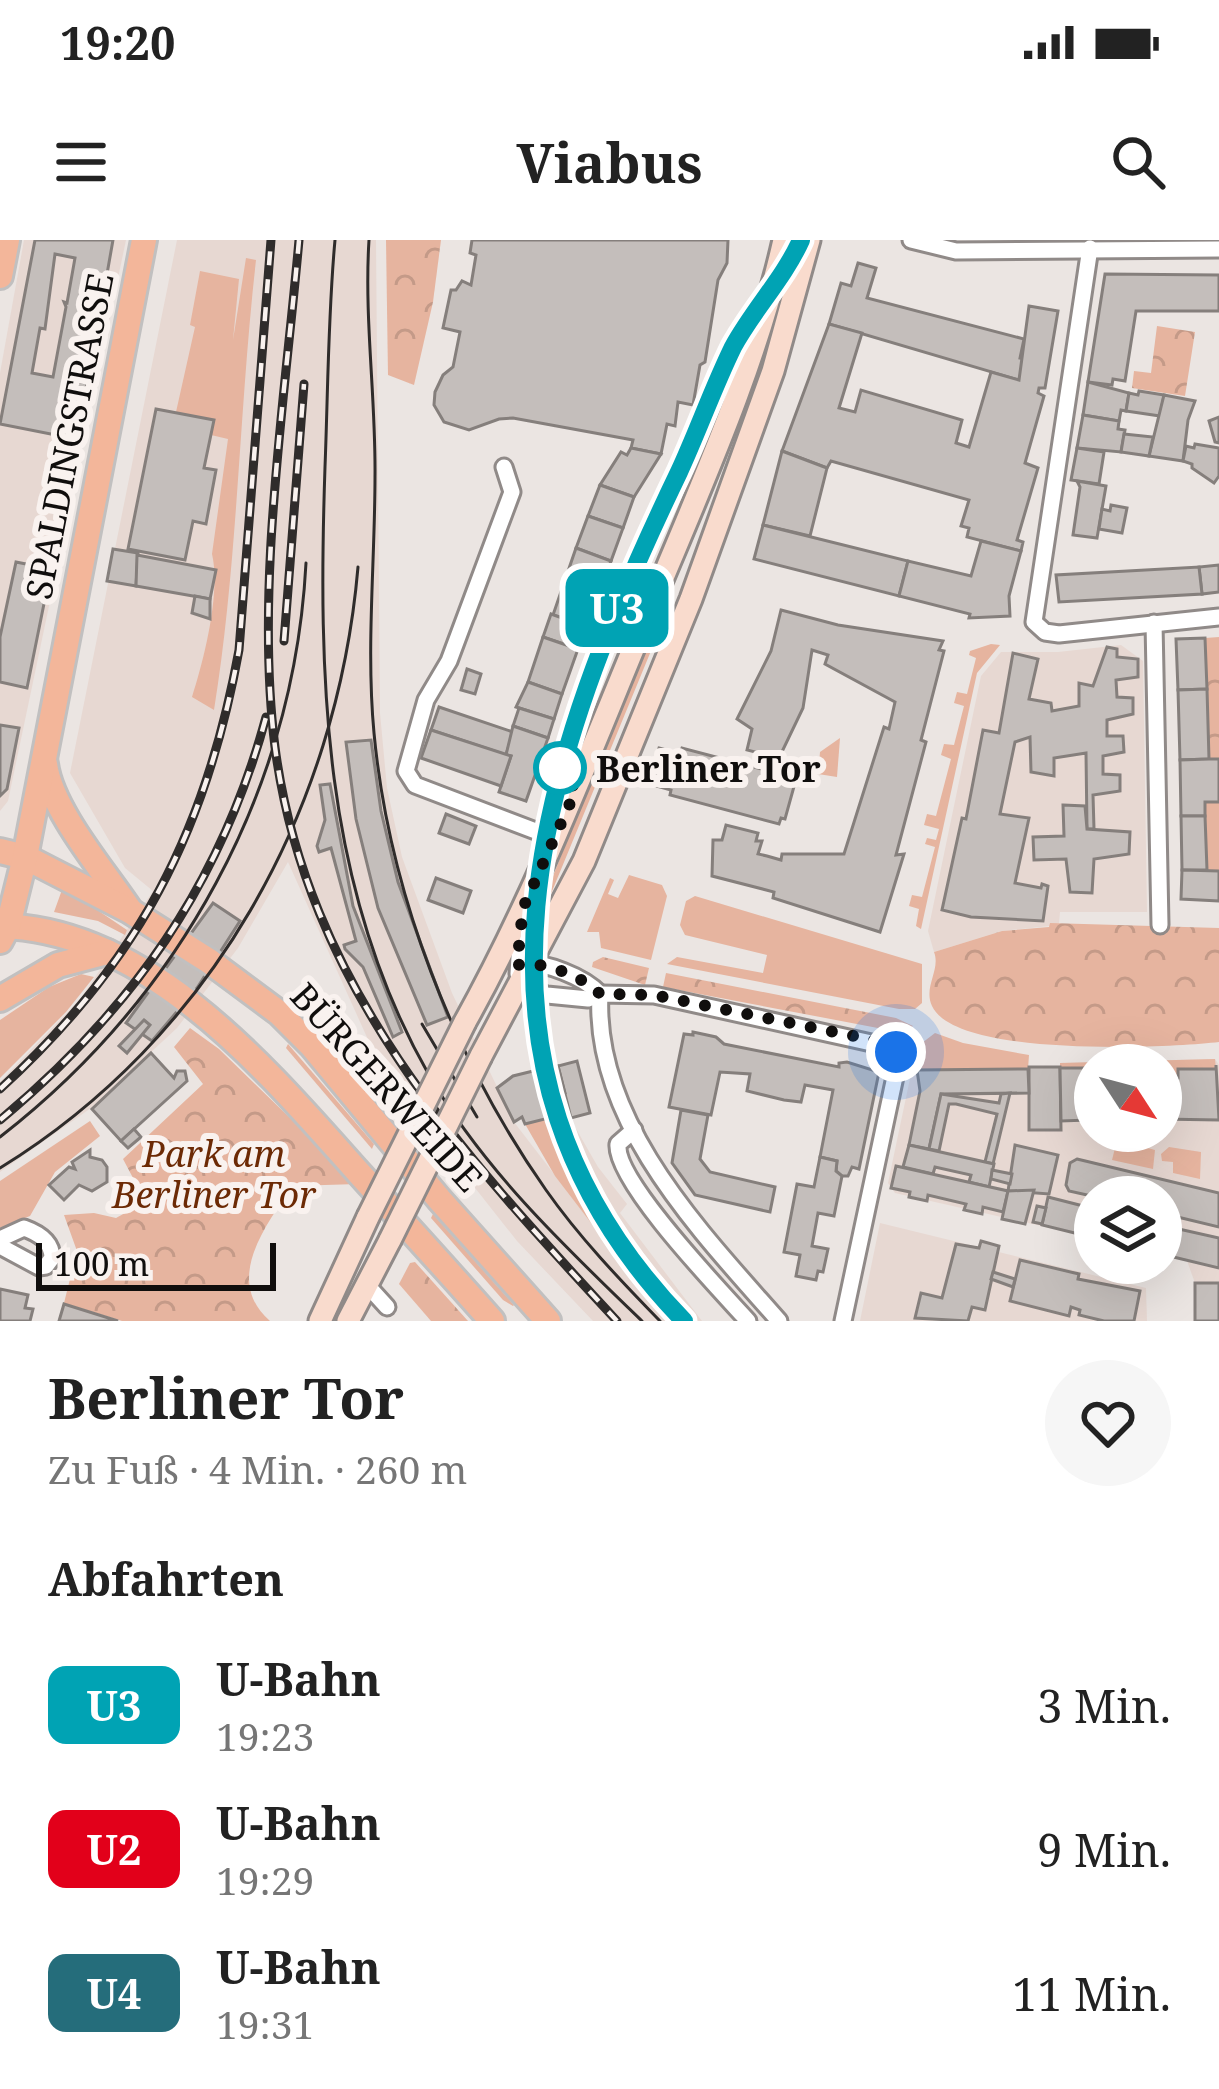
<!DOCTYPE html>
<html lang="de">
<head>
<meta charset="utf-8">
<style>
	body { margin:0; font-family:"Noto Serif",serif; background:#f6f6f6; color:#222; height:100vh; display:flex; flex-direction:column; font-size:45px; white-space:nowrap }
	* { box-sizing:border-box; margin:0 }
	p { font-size:39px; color:#767676 }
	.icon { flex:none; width:66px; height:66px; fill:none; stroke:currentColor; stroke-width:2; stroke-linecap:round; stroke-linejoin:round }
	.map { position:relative; height:1081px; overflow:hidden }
	.drawer { display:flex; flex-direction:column; background:#fff; flex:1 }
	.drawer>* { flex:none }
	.badge { padding:0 24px; border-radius:18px; font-size:42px; line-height:78px }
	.needle { width:78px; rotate:126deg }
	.controls { position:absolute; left:1074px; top:804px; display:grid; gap:24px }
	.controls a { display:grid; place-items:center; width:108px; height:108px; border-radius:50%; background:#fff; box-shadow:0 12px 48px #0002; font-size:60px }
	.scale { position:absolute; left:36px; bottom:30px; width:240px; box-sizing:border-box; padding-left:12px; border:6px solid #100e0d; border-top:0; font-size:33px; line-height:42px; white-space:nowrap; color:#100e0d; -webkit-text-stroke:9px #f9f2ef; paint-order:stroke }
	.you { position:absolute; width:60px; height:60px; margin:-30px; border:9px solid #fff; border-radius:50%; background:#1a73e8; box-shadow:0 0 0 18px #1a73e833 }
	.map>.badge { position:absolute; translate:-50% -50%; box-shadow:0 0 0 6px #fff }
	h2 { padding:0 48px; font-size:45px; line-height:108px }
	.round { display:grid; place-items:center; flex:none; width:126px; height:126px; border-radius:63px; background:#f6f6f6 }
	.headline { display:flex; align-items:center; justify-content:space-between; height:204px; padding:0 48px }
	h1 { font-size:57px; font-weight:700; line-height:90px }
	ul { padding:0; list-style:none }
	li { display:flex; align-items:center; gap:36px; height:144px; padding:0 48px }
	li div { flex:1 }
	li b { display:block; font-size:45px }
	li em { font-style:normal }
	li .badge { min-width:132px; font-weight:700; text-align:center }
	.status { display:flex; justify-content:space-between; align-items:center; height:84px; padding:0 60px; background:#fff; direction:ltr }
	.status svg { height:33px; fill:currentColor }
	header { display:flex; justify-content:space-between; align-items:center; height:156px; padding:0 48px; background:#fff; font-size:54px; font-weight:700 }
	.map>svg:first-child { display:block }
	.built { fill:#e7d8d2; fill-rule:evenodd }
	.grass { fill:#e6b49f }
	.forest { fill:url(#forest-crowns) }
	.building { fill:#c4bebb; stroke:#857f7c; stroke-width:3; fill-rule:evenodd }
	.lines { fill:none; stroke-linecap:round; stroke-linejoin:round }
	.street-casing { stroke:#908a88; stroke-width:21 }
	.secondary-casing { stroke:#908a88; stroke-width:27 }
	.primary-casing { stroke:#c1c0c0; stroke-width:30 }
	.street { stroke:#fff; stroke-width:15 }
	.secondary { stroke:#f9dbcd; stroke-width:21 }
	.primary { stroke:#f3b69a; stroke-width:24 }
	.tram { stroke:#2f2c2b; stroke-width:3 }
	.rail-casing { stroke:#2f2c2b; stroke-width:9 }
	.rail { stroke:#f9f2ef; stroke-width:4.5; stroke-dasharray:14; stroke-linecap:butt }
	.secondary-bridge-casing { stroke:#908a88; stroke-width:27; stroke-linecap:butt }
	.secondary-bridge { stroke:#f9dbcd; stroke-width:21 }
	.line-casing { stroke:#fff; stroke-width:27 }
	.line { stroke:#00a3b4; stroke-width:18 }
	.walk { stroke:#100e0d; stroke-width:12; stroke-dasharray:0 21.6 }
	.stop-dot { fill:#fff; stroke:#00a3b4; stroke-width:6 }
	.labels { text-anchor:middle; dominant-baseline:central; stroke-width:12; stroke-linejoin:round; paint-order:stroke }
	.street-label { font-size:36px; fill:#100e0d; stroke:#f9f2ef }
	.stop-label { font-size:36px; font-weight:bold; fill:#100e0d; stroke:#f9f2ef; text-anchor:start }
	.park-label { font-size:36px; font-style:italic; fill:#6c2a05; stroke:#f9f2ef }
</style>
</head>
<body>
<div class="status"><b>19:20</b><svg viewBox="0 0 49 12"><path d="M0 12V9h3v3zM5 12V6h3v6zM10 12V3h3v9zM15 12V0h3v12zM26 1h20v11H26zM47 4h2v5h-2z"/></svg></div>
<header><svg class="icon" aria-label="menu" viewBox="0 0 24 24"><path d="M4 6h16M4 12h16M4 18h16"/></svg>Viabus<svg class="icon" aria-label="search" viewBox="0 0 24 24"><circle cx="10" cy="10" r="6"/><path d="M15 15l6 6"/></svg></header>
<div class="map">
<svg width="1219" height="1081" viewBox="0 0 1219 1081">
	<defs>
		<pattern id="forest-crowns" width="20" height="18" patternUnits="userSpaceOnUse" patternTransform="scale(3)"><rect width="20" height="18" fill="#e6b49f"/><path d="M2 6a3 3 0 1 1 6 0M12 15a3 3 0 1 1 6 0" fill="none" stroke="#c49a88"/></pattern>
	</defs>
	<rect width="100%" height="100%" fill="#ebe5e2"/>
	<g class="built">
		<polygon points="24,0 126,0 8,561 0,571 0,133"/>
		<polygon points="177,0 376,0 380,473 387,548 402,617 452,753 514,882 594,986 566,923 544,858 565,853 571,880 598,927 627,964 620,973 702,1081 593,1081 517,1001 405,859 370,804 288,622 238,708 177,788 91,868 0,932 0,842 81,758 153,651 125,628 70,533"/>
		<polygon points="1121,405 1143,421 1147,672 1060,672 1059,683 1050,686 1002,691 934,712 928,691 981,436 1001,412 1058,412"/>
		<path d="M1215 819 1219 825V1081H1195V1043L1187 1021 1161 1014V957H1095V998L895 953 888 943 912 829H1028L1029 890H1060V823ZM1095 825H1161V891H1095Z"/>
		<polygon points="880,983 1146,1048 1147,1081 860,1081"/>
	</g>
	<g class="grass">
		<path d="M246 18 256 20C239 170 238 321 214 470L192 457C204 420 221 352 212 314L228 199 211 195 213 180 176 172 195 87 190 85 200 31 239 39 233 100Z"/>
		<polygon points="678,329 667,372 534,695 529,696 589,546 612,477"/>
		<polygon points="991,404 1000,405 977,433 921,689 916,686 919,669 909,666 912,655 922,657 935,607 925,604 927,598 936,600 939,589 924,585 927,574 936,576 951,519 941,515 944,504 954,505 964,466 954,463 957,452 967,454 976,418 969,415 970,411"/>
		<polygon points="840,498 837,537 818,534 820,512"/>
		<polygon points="1205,562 1219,562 1219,631 1207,630"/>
		<polygon points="629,635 662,645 667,656 651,720 601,708 599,692 587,692 610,638 614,640 608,654 618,658"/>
		<polygon points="63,647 127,690 125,695 98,681 54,672"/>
		<polygon points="695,656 922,724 922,763 915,769 899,769 667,724 677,717 763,733 767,715 685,695 680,685 686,661"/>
		<polygon points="81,734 94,737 66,772 0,838 0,780 49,747"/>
		<polygon points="935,793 963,803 1029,815 1028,829 917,830 918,806"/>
		<polygon points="288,804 374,904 372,909 286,808"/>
		<polygon points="1215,819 1216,829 1179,829 1178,838 1161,838 1161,825 1060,828 1060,823"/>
		<polygon points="549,878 566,924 598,992 555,936 525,884"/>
		<polygon points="90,881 100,896 55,932 30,976 0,988 0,941"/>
		<polygon points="1137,905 1155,910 1153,929 1112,920 1115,908"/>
		<polygon points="1169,907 1201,912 1200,939 1173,933 1173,922 1162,921 1161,914"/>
		<polygon points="433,974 514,1065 513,1066 503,1060 431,978"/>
	</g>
	<g class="forest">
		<polygon points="386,0 441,0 433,62 414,145 388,135"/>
		<polygon points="1157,86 1195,92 1185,156 1132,148 1134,131 1151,133"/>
		<polygon points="1219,397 1219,519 1209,519 1205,398"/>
		<path d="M1050 683 1219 688V802C1167 808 956 818 932 766 923 747 941 730 934 712L1002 691 1049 687Z"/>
		<polygon points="603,717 649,728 645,745 592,727 593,722"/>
		<polygon points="666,733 896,778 913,786 900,797 883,789 663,747"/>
		<path d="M190 788 219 809 358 944 292 946C266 986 223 1040 270 1081H122L64 1063 77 1011 64 975 94 973 116 978 134 968 142 955 123 919 203 844 174 807Z"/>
		<polygon points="415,1022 468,1081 431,1081 399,1044 410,1023"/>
	</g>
	<g class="building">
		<path d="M35 0H113L95 102 85 100 78 142 87 143 76 199 0 184ZM55 14 75 18 67 63 64 62 66 67 53 137 32 133 40 88 45 89Z"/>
		<polygon points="472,0 728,0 727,23 718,40 705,122 700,125 693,165 678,162 675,186 667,184 661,214 631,208 633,200 513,178 499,179 469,190 444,182 434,165 435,152 443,135 453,127 460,92 443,88 451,50 456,50 462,41 471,45 476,15 470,13"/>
		<polygon points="858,23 876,28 867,58 1024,99 1020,118 1025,119 1019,140 829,84 841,43 851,46"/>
		<polygon points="1105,34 1219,35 1219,71 1136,71 1125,141 1113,139 1112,145 1088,142"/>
		<polygon points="1029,66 1058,71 1045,148 1039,148 1038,153 1044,156 1025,223 1038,228 1017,300 1023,302 1021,311 967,297 969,288 961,286 969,260 831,221 827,228 782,211 829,84 862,93 839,168 855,172 861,150 962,180 956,203 969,207 991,132 1019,140"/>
		<polygon points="1088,142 1129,153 1126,171 1121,170 1119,181 1083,175"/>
		<polygon points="1139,151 1164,155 1160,176 1126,171 1129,153 1138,155"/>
		<polygon points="1164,155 1195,161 1188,180 1183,221 1149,216"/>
		<polygon points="156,169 214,180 204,228 216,230 206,284 193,281 185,320 128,309"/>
		<polygon points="1083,175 1119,181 1118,189 1125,190 1121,212 1077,208"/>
		<polygon points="1219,177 1219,203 1215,202 1209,181"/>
		<polygon points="1124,194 1153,197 1149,216 1121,212"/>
		<polygon points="1195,204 1219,208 1219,236 1214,243 1192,228 1192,224 1183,221 1186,206 1194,208"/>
		<polygon points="631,208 661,214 634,257 600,245 621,212 627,215"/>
		<polygon points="1077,208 1104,212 1099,244 1071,240"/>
		<polygon points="782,211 827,228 810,296 763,285"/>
		<polygon points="1077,241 1106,246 1097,298 1073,295 1080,247"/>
		<polygon points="600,245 634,257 623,288 588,276"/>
		<polygon points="1111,265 1127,268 1122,293 1099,289 1102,269 1110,271"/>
		<polygon points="588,276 623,288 611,321 576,308"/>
		<polygon points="763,285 908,321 899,356 754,319"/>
		<polygon points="981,301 1021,311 1009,356 1010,376 969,378 970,374 899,356 908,321 971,336"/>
		<polygon points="576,308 611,321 585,386 553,375"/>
		<polygon points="113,309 138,313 136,346 107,341"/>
		<polygon points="137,315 216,330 210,359 136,346"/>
		<polygon points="16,322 51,329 27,448 0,442 0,397"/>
		<polygon points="1219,325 1219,352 1202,354 1199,327"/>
		<polygon points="1199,327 1202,354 1059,362 1056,335"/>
		<polygon points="195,356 210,359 210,379 192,373"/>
		<polygon points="781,370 838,385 943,401 939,410 944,411 921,500 926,502 896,615 904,614 880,692 773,658 774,652 712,636 713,600 722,600 726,585 758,593 756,601 762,601 758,614 767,616 781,620 782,614 844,614 884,487 889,489 895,462 825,424 828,415 812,410 803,468 779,518 747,510 752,489 737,479 771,411"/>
		<polygon points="551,374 585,386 578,409 543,397"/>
		<polygon points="543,397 578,409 562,454 528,442"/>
		<polygon points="1205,398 1207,449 1178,450 1176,399"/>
		<polygon points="1107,407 1117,409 1117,417 1138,419 1138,437 1116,440 1117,457 1133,458 1133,474 1107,480 1107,496 1123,496 1124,512 1103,516 1103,534 1120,535 1120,551 1093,555 1094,589 1087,589 1086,513 1054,518 1054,536 1031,532 1030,497 1015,502 1000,574 1029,578 1015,643 1041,648 1042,644 1048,646 1043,681 971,677 942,670 962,578 966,579 983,490 999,493 1013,413 1038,419 1029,459 1051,463 1052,471 1079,466 1079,443 1093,446"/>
		<polygon points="467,429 481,434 475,454 461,450"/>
		<polygon points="528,442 562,454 554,479 516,467"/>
		<polygon points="1207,449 1209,519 1180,520 1178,450"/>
		<polygon points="439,467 513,492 506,515 431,490"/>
		<polygon points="519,468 554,479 548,498 513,486"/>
		<polygon points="0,485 19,488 7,549 0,556"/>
		<polygon points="513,486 548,498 526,561 499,552 511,516 506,515"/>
		<polygon points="431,490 511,516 501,546 421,518"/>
		<polygon points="371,500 381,571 398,642 448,777 427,785 378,668 356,579 346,502"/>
		<polygon points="659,508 680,514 682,508 792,537 790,542 795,543 785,579 781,578 779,584 670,555 671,550 649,544"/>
		<polygon points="1209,519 1219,519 1219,562 1205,562 1205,576 1181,576 1180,520"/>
		<polygon points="330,544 353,666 402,792 393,797 363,727 345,709 344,705 356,701 331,608 319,612 317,606 325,580 320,545"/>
		<polygon points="1063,565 1085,566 1087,589 1130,592 1129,614 1094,619 1092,653 1070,652 1066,619 1034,620 1033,597 1064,596"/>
		<polygon points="446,574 476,586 469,604 439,593"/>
		<polygon points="1181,576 1205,576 1207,630 1182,630"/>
		<polygon points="1182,630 1219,631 1219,661 1181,659"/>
		<polygon points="436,638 471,651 463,673 428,660"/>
		<polygon points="213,663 240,681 197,748 152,801 126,783"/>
		<polygon points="144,780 150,785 127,813 119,806"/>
		<polygon points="693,792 716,797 724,804 839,827 839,823 847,822 879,832 859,929 852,927 848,936 842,936 836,931 837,921 820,917 833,850 805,845 801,862 784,860 747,851 750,834 720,832 711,875 669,867 684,794 693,795"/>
		<polygon points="151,813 174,838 177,831 185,831 187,841 121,901 92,869"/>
		<polygon points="577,821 590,873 571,878 558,826"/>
		<polygon points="1216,825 1219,880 1161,879 1161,838 1178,838 1178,829 1216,829"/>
		<polygon points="558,826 565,853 544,858 537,830"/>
		<polygon points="1029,827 1060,827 1061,890 1029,890"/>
		<polygon points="1060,828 1095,828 1095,888 1089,880 1061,881"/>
		<polygon points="1028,829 1029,853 941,854 929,909 909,905 920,851 917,830"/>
		<polygon points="537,830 549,878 525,884 522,877 514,882 497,848 513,836"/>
		<polygon points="1010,853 993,924 985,922 997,874 956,864 949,864 939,911 929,909 941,854 999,863 1001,854"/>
		<polygon points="681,870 708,875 700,919 710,932 775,947 770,972 695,955 672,923"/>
		<polygon points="134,889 141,897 128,908 121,901"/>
		<polygon points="909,905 994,924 989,947 969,942 971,935 935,927 933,934 903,927"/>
		<polygon points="1015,905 1058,915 1049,954 1008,951"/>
		<polygon points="90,910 90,917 102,920 107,927 107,942 92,951 79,945 64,960 49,945 69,927 75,929 72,922"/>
		<polygon points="820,917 837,921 836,931 842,936 834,976 818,973 812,1006 828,1009 823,1032 818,1031 816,1040 796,1036 800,1015 784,1012 797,944 814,947"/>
		<polygon points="1077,919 1219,953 1219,987 1161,973 1161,957 1096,957 1069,951 1066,945 1070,923"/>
		<polygon points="896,926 1008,951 1003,972 983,967 982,974 964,970 966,964 928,955 927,961 909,957 910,952 891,948"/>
		<polygon points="992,930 1012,934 1010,944 991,939"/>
		<polygon points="1034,950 1025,984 1002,979 1008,951"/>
		<polygon points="1048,957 1095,969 1095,998 1042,985"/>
		<polygon points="1037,966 1046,968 1042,984 1033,982"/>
		<polygon points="1161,985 1219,998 1219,1028 1161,1014"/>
		<polygon points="981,1001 999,1006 985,1070 972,1067 968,1081 915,1078 921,1053 942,1058 956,1004 979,1008"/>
		<polygon points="1020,1020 1079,1034 1078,1039 1140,1051 1134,1081 1104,1081 1079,1075 1080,1070 1071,1067 1069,1076 1010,1061"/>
		<polygon points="993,1032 1015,1039 1013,1047 991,1039"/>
		<rect x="1195" y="1043" width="24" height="38"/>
		<polygon points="0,1049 28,1055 25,1068 33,1069 30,1081 0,1081"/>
		<polygon points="64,1064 118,1081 59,1081"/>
	</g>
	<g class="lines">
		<defs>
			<g id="street">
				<polyline points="911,0 956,11 1219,9"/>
				<polyline points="1090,8 1034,382 1045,392 1059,394 1219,377"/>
				<polyline points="504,227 512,252 449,421 426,460 406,531 415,545 554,598"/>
				<polyline points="1154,383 1160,685"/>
				<polyline points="521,684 518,734 528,748 547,755 588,759 600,754 654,755 894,808 896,832 843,1081"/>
				<path d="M521 724C545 721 584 737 600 754"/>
				<path d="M600 754C593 882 701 992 779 1081"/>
				<path d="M634 890 618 904C614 940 720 1050 748 1081"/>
				<path d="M0 999 24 988C38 993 52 1001 52 1018L46 1026 39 1027 0 1006"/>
				<polyline points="367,1045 387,1067"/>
			</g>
			<g id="secondary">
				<path d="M465 782C538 651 591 509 649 371 699 250 755 129 784 0"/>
				<polyline points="481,816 584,621 691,359 773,131 809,0"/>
				<polyline points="320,1081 368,977"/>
				<polyline points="348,1081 390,1000"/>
			</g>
			<g id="primary">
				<polyline points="0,36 7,0"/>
				<path d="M45 524C51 570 103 630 129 669"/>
				<polyline points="0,611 25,617 130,671 209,721 279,773 312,806 439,959 548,1081"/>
				<path d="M0 686C149 689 266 829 358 932 403 982 448 1031 492 1081"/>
				<polyline points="0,701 8,686 25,617 144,0"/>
				<polyline points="0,759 58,725 107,712"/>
			</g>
		</defs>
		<use href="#street" class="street-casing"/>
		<use href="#secondary" class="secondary-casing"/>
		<use href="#primary" class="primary-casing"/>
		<use href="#street" class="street"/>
		<use href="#secondary" class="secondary"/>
		<use href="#primary" class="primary"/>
		<g class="tram">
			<path d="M335 0C328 75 328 151 325 227 318 436 322 648 429 835 483 929 565 1007 642 1081"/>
			<path d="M369 0C364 79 376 158 375 237 375 322 366 408 374 493 389 653 454 819 546 950 579 997 620 1040 660 1081"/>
			<polyline points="422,784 477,877"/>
			<path d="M0 897C180 757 294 551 306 323"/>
			<path d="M0 928C211 798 337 572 358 327"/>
		</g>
		<defs>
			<g id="rail">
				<path d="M299 0C285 160 255 348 275 507 306 745 461 913 617 1081"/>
				<polyline points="284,401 304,144"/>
				<path d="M0 849C138 723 206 593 239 410L271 0"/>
				<path d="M550 856C579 942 621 1015 684 1081"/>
				<path d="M0 880C132 770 221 644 266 477"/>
			</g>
		</defs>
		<use href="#rail" class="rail-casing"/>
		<use href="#rail" class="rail"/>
		<defs>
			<g id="secondary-bridge">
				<polyline points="368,977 465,782"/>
				<polyline points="390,1000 481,816"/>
			</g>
		</defs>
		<use href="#secondary-bridge" class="secondary-bridge-casing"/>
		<use href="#secondary-bridge" class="secondary-bridge"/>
	</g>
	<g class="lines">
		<defs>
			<path id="line" d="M684 1081C433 823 543 515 679 232 698 191 713 148 733 107 753 70 784 38 801 0"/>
		</defs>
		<use href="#line" class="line-casing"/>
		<use href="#line" class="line"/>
		<path class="walk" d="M560 528 576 550 523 668 517 725C541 720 583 736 600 754L654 755 888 803 896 812"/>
	</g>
	<circle class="stop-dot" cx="560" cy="528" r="24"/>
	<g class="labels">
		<g class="street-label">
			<text transform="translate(69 196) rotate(-79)">SPALDINGSTRASSE</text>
			<text transform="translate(387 847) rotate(48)">BÜRGERWEIDE</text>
		</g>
		<g class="stop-label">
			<text x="596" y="528">Berliner Tor</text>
		</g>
		<g class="park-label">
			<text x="214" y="913">Park am<tspan x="214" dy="41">Berliner Tor</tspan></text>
		</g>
	</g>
</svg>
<div class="controls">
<a><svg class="needle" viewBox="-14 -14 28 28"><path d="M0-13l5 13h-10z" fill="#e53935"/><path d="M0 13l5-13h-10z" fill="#767676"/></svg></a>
<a><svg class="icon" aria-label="layers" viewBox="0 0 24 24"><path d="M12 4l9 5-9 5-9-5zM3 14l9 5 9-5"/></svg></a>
</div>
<div class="scale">100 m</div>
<div class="you" style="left:896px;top:812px"></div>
<b class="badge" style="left:617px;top:368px;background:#00a3b4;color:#fff">U3</b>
</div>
<section class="drawer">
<div class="headline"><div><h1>Berliner Tor</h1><p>Zu Fuß · 4 Min. · 260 m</p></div><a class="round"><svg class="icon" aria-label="heart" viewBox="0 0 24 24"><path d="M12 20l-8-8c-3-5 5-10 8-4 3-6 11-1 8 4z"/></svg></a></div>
<h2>Abfahrten</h2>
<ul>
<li><span class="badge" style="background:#00a3b4;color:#fff">U3</span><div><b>U-Bahn</b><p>19:23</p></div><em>3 Min.</em></li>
<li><span class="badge" style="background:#e2001a;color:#fff">U2</span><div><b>U-Bahn</b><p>19:29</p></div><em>9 Min.</em></li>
<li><span class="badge" style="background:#256d7b;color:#fff">U4</span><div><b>U-Bahn</b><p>19:31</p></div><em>11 Min.</em></li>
</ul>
</section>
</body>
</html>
